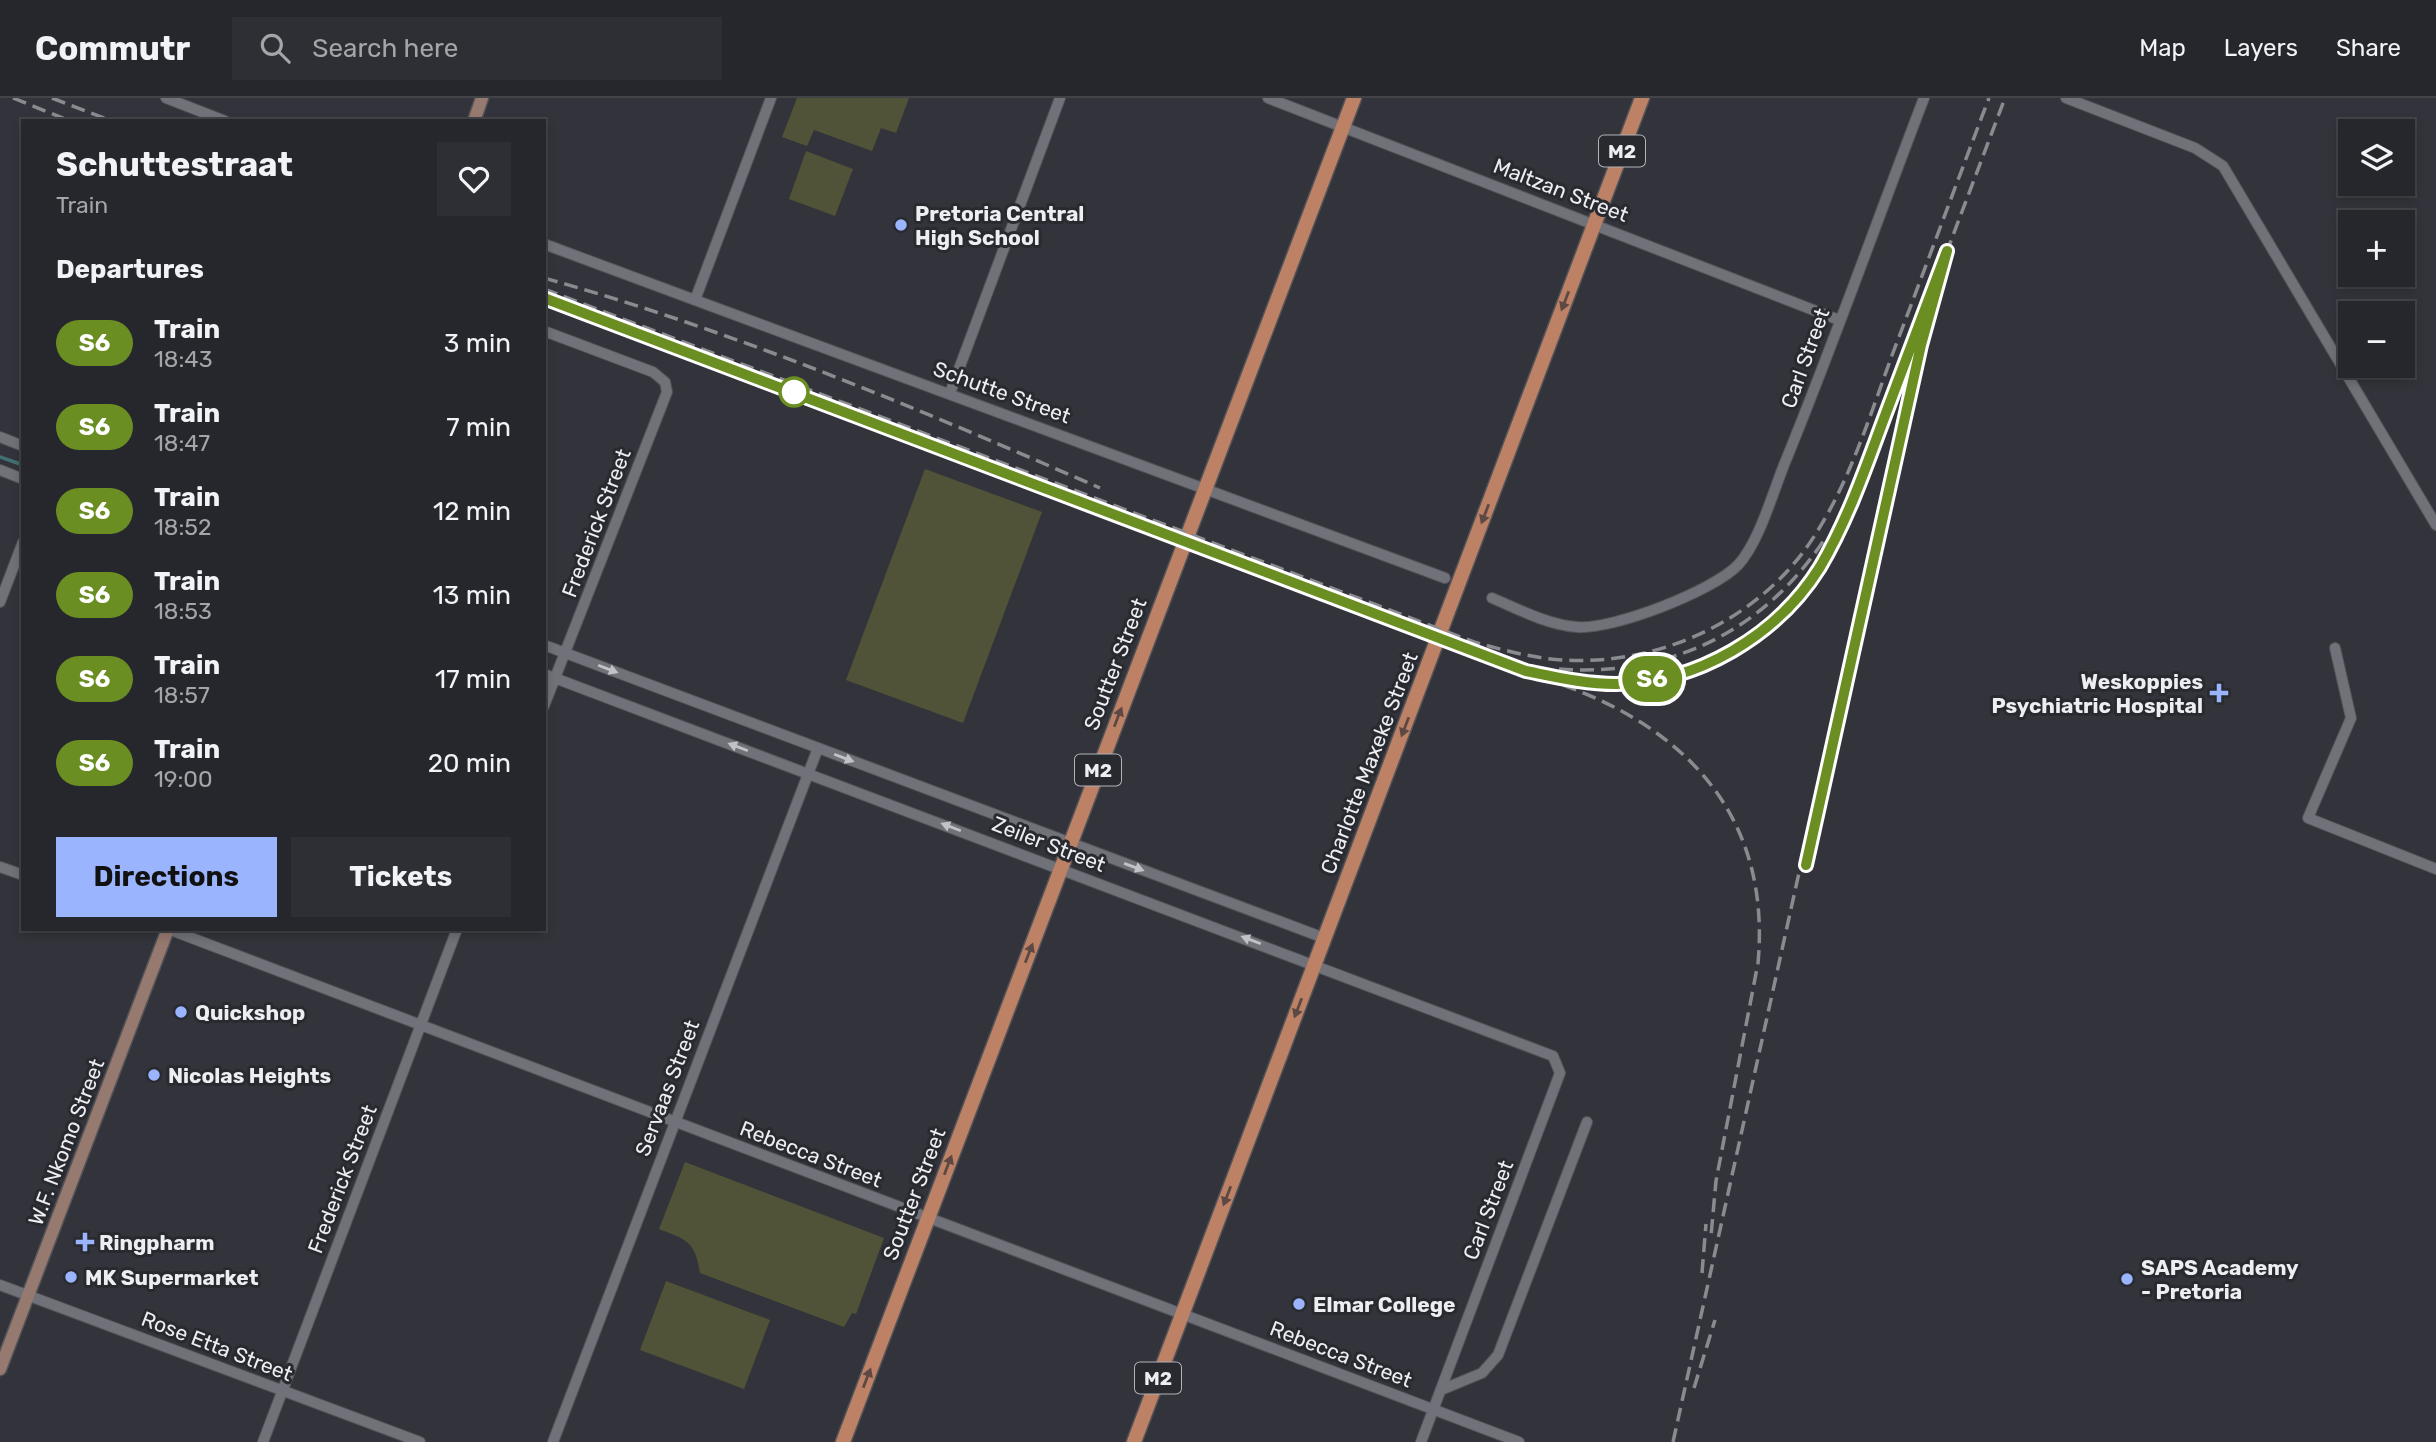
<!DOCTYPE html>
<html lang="en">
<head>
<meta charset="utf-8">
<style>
	body { margin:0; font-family:Rubik,sans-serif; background:#2e2f34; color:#f1f3f6; height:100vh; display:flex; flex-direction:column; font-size:26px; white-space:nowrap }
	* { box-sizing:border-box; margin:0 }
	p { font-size:23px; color:#a4a5a9 }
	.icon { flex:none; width:38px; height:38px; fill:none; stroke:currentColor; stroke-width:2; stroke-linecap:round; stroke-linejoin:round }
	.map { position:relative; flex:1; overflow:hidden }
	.sheet { position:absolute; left:21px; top:21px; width:525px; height:812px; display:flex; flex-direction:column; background:#26272c; border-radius:0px; box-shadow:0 4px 10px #0003,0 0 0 2px #424448 }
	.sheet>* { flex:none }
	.badge { padding:0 14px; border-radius:23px; font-size:24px; line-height:46px }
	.fabs { position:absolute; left:2338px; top:21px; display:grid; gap:14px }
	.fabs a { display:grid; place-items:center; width:77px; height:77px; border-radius:0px; background:#26272c; box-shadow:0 4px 10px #0003,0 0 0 2px #424448; font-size:35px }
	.map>.badge { position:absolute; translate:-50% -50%; box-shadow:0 0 0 4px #fff }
	h2 { padding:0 35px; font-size:26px; line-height:63px }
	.round { display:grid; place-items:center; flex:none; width:74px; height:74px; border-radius:0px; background:#2e2f34 }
	.headline { display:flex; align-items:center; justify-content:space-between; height:119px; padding:0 35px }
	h1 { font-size:33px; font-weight:700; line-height:52px }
	.button { display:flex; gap:14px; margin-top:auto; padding:14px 35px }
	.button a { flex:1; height:80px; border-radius:0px; background:#9ab5fd; color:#111; font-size:28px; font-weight:700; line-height:80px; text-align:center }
	.button a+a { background:#2e2f34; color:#f1f3f6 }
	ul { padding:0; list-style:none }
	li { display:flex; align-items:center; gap:21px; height:84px; padding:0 35px }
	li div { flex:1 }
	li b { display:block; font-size:26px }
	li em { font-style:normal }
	li .badge { min-width:77px; font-weight:700; text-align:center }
	header { display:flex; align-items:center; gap:42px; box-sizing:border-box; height:98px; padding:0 35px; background:#26272c; border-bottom:2px solid #424448 }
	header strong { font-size:33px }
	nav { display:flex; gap:38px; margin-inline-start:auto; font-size:24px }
	.search { width:490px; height:63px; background:#2e2f34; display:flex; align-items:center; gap:18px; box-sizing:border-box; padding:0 24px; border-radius:0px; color:#a4a5a9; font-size:26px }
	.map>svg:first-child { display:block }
	.green { fill:#515338 }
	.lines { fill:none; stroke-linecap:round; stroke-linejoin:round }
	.stream { stroke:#407073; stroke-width:3.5 }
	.street-casing { stroke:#525358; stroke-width:12 }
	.secondary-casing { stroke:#525358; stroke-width:15 }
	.primary-casing { stroke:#525358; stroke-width:17 }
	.street { stroke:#707179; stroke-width:10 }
	.secondary { stroke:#96796f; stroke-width:12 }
	.primary { stroke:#bd8165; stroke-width:14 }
	.rail { stroke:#8a8b91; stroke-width:3.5; stroke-dasharray:14 7; stroke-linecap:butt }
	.oneway { fill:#5d4843 }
	.oneway2 { fill:#c1c2c8 }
	.line-casing { stroke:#fff; stroke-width:16 }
	.line { stroke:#6b8e23; stroke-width:10 }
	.poi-dot { fill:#9ab5fd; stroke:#292a30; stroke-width:2.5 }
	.stop-dot { fill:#fff; stroke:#6b8e23; stroke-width:3.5 }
	.labels { text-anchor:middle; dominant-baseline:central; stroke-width:6; stroke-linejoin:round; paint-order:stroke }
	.shield { fill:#292a30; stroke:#b2b3b8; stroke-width:2 }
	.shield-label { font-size:19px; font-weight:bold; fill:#edeef2 }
	.street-label { font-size:21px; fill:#edeef2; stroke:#292a30 }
	.poi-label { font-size:21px; font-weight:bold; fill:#edeef2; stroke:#292a30; text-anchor:start }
</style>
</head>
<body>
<header>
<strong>Commutr</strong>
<div class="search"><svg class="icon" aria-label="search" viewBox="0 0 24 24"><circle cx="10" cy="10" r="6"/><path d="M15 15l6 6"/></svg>Search here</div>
<nav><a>Map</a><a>Layers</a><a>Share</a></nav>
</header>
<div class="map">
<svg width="2436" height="1344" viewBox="0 0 2436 1344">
	<rect width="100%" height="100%" fill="#33343b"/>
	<g class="green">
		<polygon points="797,0 909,0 896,35 881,30 872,53 814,32 807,48 782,39"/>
		<polygon points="806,53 853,71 835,118 789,101"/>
		<polygon points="925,371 1042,414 963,625 846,582"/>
		<path d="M685 1064 884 1140 856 1216 852 1215 844 1229 700 1175C695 1144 688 1142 659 1131Z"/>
		<polygon points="666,1183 770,1222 744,1291 640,1252"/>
	</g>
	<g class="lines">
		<polyline class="stream" points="0,359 23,367"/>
		<defs>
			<g id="street">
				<polyline points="166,0 225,23"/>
				<polyline points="1268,0 1839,222"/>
				<polyline points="2066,0 2195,50 2223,68 2436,427"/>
				<polyline points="544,146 1445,480"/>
				<polyline points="695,202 771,0"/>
				<polyline points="544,233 653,274 665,284 667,294 544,608"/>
				<polyline points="950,295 1060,0"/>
				<polyline points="0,339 23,348"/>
				<polyline points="0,372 23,381"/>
				<path d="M1492 500C1518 511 1548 527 1577 529 1613 532 1713 493 1738 467 1760 443 1773 393 1786 362 1835 242 1878 120 1924 0"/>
				<polyline points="0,504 23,444"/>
				<polyline points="544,547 1324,840"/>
				<polyline points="2335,550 2351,620 2308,720 2436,771"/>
				<polyline points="544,576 1553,958 1560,975 1421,1344"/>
				<polyline points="0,769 23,777"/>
				<polyline points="168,831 1519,1344"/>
				<polyline points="0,1187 420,1344"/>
				<polyline points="1441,1292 1482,1275 1498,1257 1587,1024"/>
				<polyline points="263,1344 457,831"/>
				<polyline points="553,1344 818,650"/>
			</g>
			<g id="secondary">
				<polyline points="474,23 482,0"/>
				<polyline points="0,1271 168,831"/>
			</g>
			<g id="primary">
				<polyline points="843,1344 1354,0"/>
				<polyline points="1134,1344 1642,0"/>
			</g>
		</defs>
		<use href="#street" class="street-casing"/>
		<use href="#secondary" class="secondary-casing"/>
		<use href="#primary" class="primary-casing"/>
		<use href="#street" class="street"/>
		<use href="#secondary" class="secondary"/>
		<use href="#primary" class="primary"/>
		<g class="rail">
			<polyline points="13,0 70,23"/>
			<polyline points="52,0 112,23"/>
			<path d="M544 180C735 233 919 311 1100 390"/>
			<path d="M544 191 1474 544C1503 552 1532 560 1562 562 1661 568 1762 521 1815 437 1851 381 1871 314 1894 252 1926 168 1957 84 1989 0"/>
			<path d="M544 206 1491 564C1532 575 1575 587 1618 585 1698 583 1776 538 1819 470 1836 442 1848 412 1860 383L2005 0"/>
			<polyline points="1912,289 1924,238"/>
			<path d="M1559 571C1669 579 1763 534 1824 442"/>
			<path d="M1563 587C1691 633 1771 723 1758 865L1716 1083 1711 1138"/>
			<polyline points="1702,1175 1706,1126"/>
			<polyline points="1694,1290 1715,1222"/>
			<polyline points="1673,1344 1909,278"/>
		</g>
	</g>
	<defs><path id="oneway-solid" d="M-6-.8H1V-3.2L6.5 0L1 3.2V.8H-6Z" transform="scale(1.75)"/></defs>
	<g class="oneway">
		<use href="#oneway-solid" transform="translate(1565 203) rotate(111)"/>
		<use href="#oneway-solid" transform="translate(1485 416) rotate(111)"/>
		<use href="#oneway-solid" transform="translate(1118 619) rotate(-69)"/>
		<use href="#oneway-solid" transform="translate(1405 629) rotate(111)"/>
		<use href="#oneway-solid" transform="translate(1029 855) rotate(-69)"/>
		<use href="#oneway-solid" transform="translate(1298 910) rotate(111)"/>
		<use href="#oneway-solid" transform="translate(948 1067) rotate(-69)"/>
		<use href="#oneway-solid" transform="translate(1227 1098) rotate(111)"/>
		<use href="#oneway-solid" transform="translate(867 1280) rotate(-69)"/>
	</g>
	<g class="oneway2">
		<use href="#oneway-solid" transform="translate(608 571) rotate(21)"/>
		<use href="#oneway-solid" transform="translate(738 649) rotate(-159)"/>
		<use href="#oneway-solid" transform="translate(844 660) rotate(21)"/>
		<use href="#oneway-solid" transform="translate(951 729) rotate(-159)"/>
		<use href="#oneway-solid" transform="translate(1134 769) rotate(20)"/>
		<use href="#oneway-solid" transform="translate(1251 842) rotate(-159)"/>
	</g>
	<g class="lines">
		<defs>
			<path id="line" d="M544 200 1526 573C1556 579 1585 586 1616 586 1697 585 1777 538 1820 469 1847 423 1865 372 1883 323 1904 266 1926 210 1947 153L1921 247 1806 767"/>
		</defs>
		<use href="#line" class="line-casing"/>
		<use href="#line" class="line"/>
	</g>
	<g class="poi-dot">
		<circle cx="901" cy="127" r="7"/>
		<path d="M2215.5 584.5h7v7h7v7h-7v7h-7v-7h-7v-7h7z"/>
		<circle cx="181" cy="914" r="7"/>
		<circle cx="154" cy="977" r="7"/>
		<path d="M81.5 1133.5h7v7h7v7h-7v7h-7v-7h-7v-7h7z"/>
		<circle cx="71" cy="1179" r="7"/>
		<circle cx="2127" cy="1181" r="7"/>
		<circle cx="1299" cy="1206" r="7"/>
	</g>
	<circle class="stop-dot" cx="794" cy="294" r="14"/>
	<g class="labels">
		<g class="shield">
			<rect x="1599" y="37.5" width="46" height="31" rx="5"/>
			<rect x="1075" y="656.5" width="46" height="31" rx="5"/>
			<rect x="1135" y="1264.5" width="46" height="31" rx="5"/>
		</g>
		<g class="shield-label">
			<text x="1622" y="53">M2</text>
			<text x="1098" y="672">M2</text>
			<text x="1158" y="1280">M2</text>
		</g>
		<g class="street-label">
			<text transform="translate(1561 92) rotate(21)">Maltzan Street</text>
			<text transform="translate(1805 260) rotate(-70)">Carl Street</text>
			<text transform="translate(1002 294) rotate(20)">Schutte Street</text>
			<text transform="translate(596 425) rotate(-69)">Frederick Street</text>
			<text transform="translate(1115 566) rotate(-69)">Soutter Street</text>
			<text transform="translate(1369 665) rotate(-69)">Charlotte Maxeke Street</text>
			<text transform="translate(1049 746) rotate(21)">Zeiler Street</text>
			<text transform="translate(667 990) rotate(-69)">Servaas Street</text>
			<text transform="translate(66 1044) rotate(-69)">W.F. Nkomo Street</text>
			<text transform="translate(811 1056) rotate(21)">Rebecca Street</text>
			<text transform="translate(342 1081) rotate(-69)">Frederick Street</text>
			<text transform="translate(914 1096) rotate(-69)">Soutter Street</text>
			<text transform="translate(1488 1112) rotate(-69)">Carl Street</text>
			<text transform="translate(217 1248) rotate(21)">Rose Etta Street</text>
			<text transform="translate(1341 1256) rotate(21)">Rebecca Street</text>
		</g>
		<g class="poi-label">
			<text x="915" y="115">Pretoria Central<tspan x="915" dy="24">High School</tspan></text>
			<text x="2203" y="583" text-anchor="end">Weskoppies<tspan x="2203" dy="24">Psychiatric Hospital</tspan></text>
			<text x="195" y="914">Quickshop</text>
			<text x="168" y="977">Nicolas Heights</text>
			<text x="99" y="1144">Ringpharm</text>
			<text x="2141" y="1169">SAPS Academy<tspan x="2141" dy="24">- Pretoria</tspan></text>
			<text x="85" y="1179">MK Supermarket</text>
			<text x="1313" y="1206">Elmar College</text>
		</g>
	</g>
</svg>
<div class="fabs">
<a><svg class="icon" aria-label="layers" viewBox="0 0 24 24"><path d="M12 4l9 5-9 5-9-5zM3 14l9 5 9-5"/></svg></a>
<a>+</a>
<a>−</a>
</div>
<b class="badge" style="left:1652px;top:581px;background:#6b8e23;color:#fff">S6</b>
<section class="sheet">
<div class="headline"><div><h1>Schuttestraat</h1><p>Train</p></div><a class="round"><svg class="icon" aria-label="heart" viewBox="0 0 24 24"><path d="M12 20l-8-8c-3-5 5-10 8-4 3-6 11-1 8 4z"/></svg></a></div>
<h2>Departures</h2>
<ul>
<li><span class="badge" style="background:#6b8e23;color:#fff">S6</span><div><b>Train</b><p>18:43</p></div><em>3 min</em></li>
<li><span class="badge" style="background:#6b8e23;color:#fff">S6</span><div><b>Train</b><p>18:47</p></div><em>7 min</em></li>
<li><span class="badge" style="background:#6b8e23;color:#fff">S6</span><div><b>Train</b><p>18:52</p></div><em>12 min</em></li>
<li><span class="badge" style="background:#6b8e23;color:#fff">S6</span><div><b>Train</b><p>18:53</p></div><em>13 min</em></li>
<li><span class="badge" style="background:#6b8e23;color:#fff">S6</span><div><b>Train</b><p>18:57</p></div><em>17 min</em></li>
<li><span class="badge" style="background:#6b8e23;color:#fff">S6</span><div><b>Train</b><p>19:00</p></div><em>20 min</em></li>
</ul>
<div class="button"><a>Directions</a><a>Tickets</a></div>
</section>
</div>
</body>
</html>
